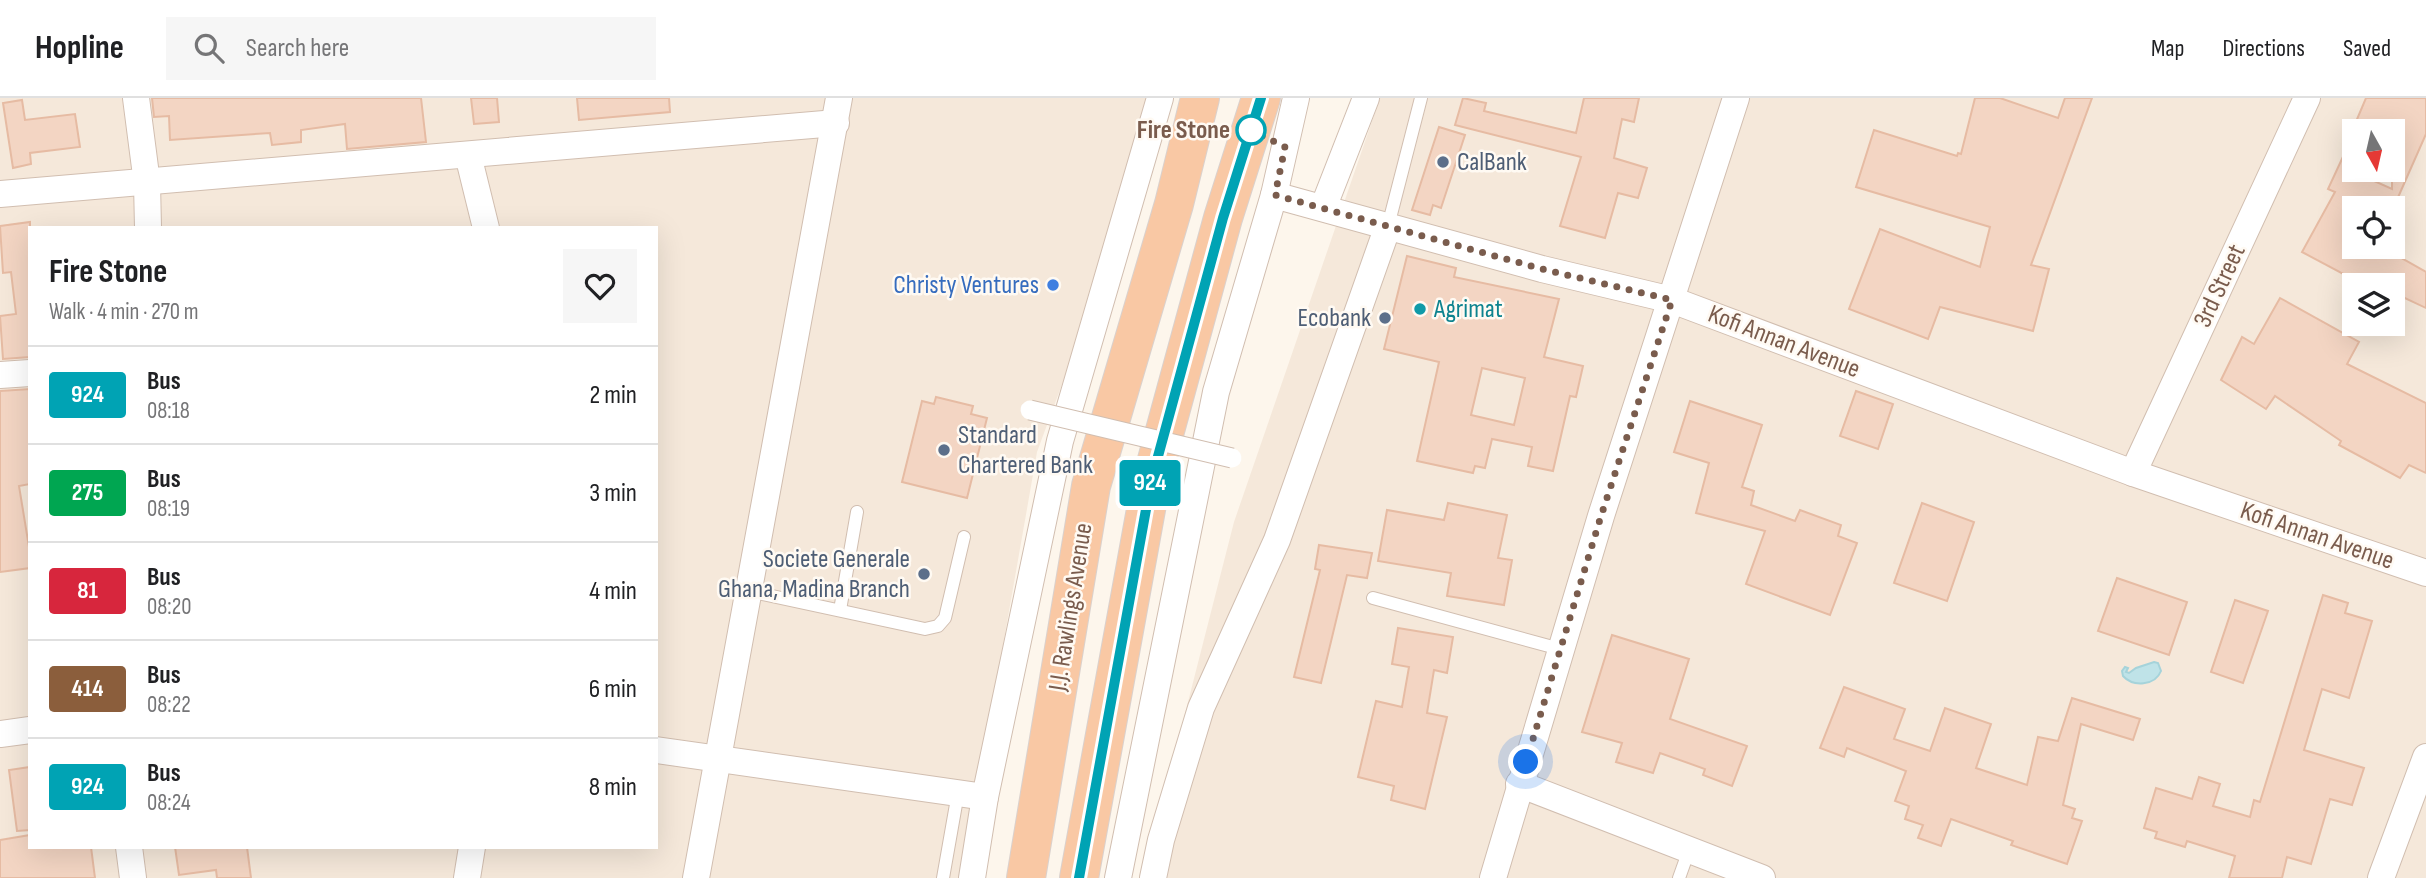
<!DOCTYPE html>
<html lang="en">
<head>
<meta charset="utf-8">
<style>
	body { margin:0; font-family:"Sofia Sans Condensed",sans-serif; background:#f6f6f6; color:#202124; height:100vh; display:flex; flex-direction:column; font-size:26px; white-space:nowrap }
	* { box-sizing:border-box; margin:0 }
	p { font-size:23px; color:#757577 }
	.icon { flex:none; width:38px; height:38px; fill:none; stroke:currentColor; stroke-width:2; stroke-linecap:round; stroke-linejoin:round }
	.map { position:relative; flex:1; overflow:hidden }
	.drawer { position:absolute; left:28px; top:128px; width:630px; height:623px; display:flex; flex-direction:column; background:#fff; border-radius:0px; box-shadow:0 7px 28px #0002 }
	.drawer>* { flex:none }
	.badge { padding:0 14px; border-radius:5px; font-size:24px; line-height:46px }
	.needle { width:46px; rotate:172deg }
	.fabs { position:absolute; left:2342px; top:21px; display:grid; gap:14px }
	.fabs a { display:grid; place-items:center; width:63px; height:63px; border-radius:0px; background:#fff; box-shadow:0 7px 28px #0002; font-size:35px }
	.you { position:absolute; width:35px; height:35px; margin:-18px; border:5px solid #fff; border-radius:50%; background:#1a73e8; box-shadow:0 0 0 10px #1a73e833 }
	.map>.badge { position:absolute; translate:-50% -50%; box-shadow:0 0 0 4px #fff }
	.round { display:grid; place-items:center; flex:none; width:74px; height:74px; border-radius:0px; background:#f6f6f6 }
	.head { display:flex; align-items:center; justify-content:space-between; height:119px; padding:0 21px }
	h1 { font-size:33px; font-weight:700; line-height:52px }
	ul { padding:0; list-style:none }
	li { display:flex; align-items:center; gap:21px; height:98px; padding:0 21px; border-top:2px solid #e0e0e0 }
	li div { flex:1 }
	li b { display:block; font-size:26px }
	li em { font-style:normal }
	li .badge { min-width:77px; font-weight:700; text-align:center }
	header { display:flex; align-items:center; gap:42px; box-sizing:border-box; height:98px; padding:0 35px; background:#fff; border-bottom:2px solid #e0e0e0 }
	header strong { font-size:33px }
	nav { display:flex; gap:38px; margin-inline-start:auto; font-size:24px }
	.search { width:490px; height:63px; background:#f6f6f6; display:flex; align-items:center; gap:18px; box-sizing:border-box; padding:0 24px; border-radius:0px; color:#757577; font-size:26px }
	.map>svg:first-child { display:block }
	.residential { fill:#f5e8da; fill-rule:evenodd }
	.water { fill:#bfe3e8; stroke:#a5d3da; stroke-width:2 }
	.building { fill:#f3d5c3; stroke:#e6bba3; stroke-width:2; fill-rule:evenodd }
	.lines { fill:none; stroke-linecap:round; stroke-linejoin:round }
	.service-casing { stroke:#d1beb0; stroke-width:14 }
	.minor-casing { stroke:#d1beb0; stroke-width:28 }
	.trunk-casing { stroke:#dad1cd; stroke-width:40 }
	.service { stroke:#fff; stroke-width:12 }
	.minor { stroke:#fff; stroke-width:26 }
	.trunk { stroke:#f9c8a4; stroke-width:38 }
	.pedestrian-bridge-casing { stroke:#d1beb0; stroke-width:21; stroke-linecap:butt }
	.pedestrian-bridge { stroke:#fff; stroke-width:19 }
	.line-casing { stroke:#fff; stroke-width:16 }
	.line { stroke:#00a3b4; stroke-width:10 }
	.walk { stroke:#7a5c4d; stroke-width:7; stroke-dasharray:0 12.6 }
	.stop-dot { fill:#fff; stroke:#00a3b4; stroke-width:3.5 }
	.service-dot { fill:#5c6f8a; stroke:#fffaf3; stroke-width:2.5 }
	.shop-dot { fill:#3f7fe0; stroke:#fffaf3; stroke-width:2.5 }
	.culture-dot { fill:#0f9aa8; stroke:#fffaf3; stroke-width:2.5 }
	.labels { text-anchor:middle; dominant-baseline:central; stroke-width:5; stroke-linejoin:round; paint-order:stroke }
	.stop-label { font-size:26px; font-weight:bold; fill:#7a5c4d; stroke:#fffaf3; text-anchor:end }
	.service-label { font-size:26px; fill:#4e5e75; stroke:#fffaf3; text-anchor:start }
	.shop-label { font-size:26px; fill:#366cbe; stroke:#fffaf3; text-anchor:end }
	.street-label { font-size:26px; fill:#7a5c4d; stroke:#fffaf3 }
	.culture-label { font-size:26px; fill:#0d838f; stroke:#fffaf3; text-anchor:start }
</style>
</head>
<body>
<header>
<strong>Hopline</strong>
<div class="search"><svg class="icon" aria-label="search" viewBox="0 0 24 24"><circle cx="10" cy="10" r="6"/><path d="M15 15l6 6"/></svg>Search here</div>
<nav><a>Map</a><a>Directions</a><a>Saved</a></nav>
</header>
<div class="map">
<svg width="2426" height="780" viewBox="0 0 2426 780">
	<rect width="100%" height="100%" fill="#fdf6ec"/>
	<g class="residential">
		<path d="M0 0H1168L1037 354 962 780H0ZM30 130H656V749H30Z"/>
		<path d="M1380 0H2426V780H1143L1234 424ZM2354 33H2392V72H2354ZM2354 110H2392V149H2354ZM2354 187H2392V226H2354Z"/>
	</g>
	<path class="water" d="M2154 564 2158 565 2161 573C2155 588 2133 589 2123 578L2122 573 2125 569 2128 570 2126 574 2129 575 2136 570Z"/>
	<g class="building">
		<polygon points="152,0 421,0 426,44 347,51 345,26 301,32 301,44 272,47 270,35 170,42 169,18 154,19"/>
		<polygon points="471,0 497,0 499,24 474,26"/>
		<polygon points="577,0 669,0 670,14 579,22"/>
		<polygon points="1463,0 1486,5 1484,13 1576,35 1584,0 1639,0 1634,24 1622,21 1614,60 1647,70 1638,100 1618,95 1605,140 1560,128 1581,59 1455,27"/>
		<polygon points="1975,0 2000,0 2058,20 2065,0 2092,0 2031,167 2049,171 2033,233 1940,209 1928,241 1849,211 1880,131 1980,169 1990,129 1856,89 1874,32 1957,58 1958,55 1961,56"/>
		<polygon points="2366,0 2426,0 2426,36 2392,113 2392,110 2354,110 2354,149 2382,149 2426,174 2426,210 2392,194 2392,187 2364,187 2302,154 2335,94 2328,91 2354,35 2354,74 2392,91 2392,33 2352,33"/>
		<polygon points="22,2 25,22 75,16 80,49 30,55 31,66 13,70 3,5"/>
		<polygon points="1439,29 1465,37 1441,110 1433,107 1430,117 1412,112"/>
		<polygon points="30,124 30,259 3,261 0,218 16,216 11,174 3,175 0,128"/>
		<path d="M1407 158 1456 170 1454 179 1559 201 1544 259 1583 268 1576 299 1570 298 1553 373 1528 368 1532 349 1492 341 1485 370 1475 368 1473 375 1417 363 1439 264 1384 251ZM1482 270 1525 280 1514 327 1471 317Z"/>
		<polygon points="2280,200 2359,244 2347,266 2426,305 2426,375 2409,367 2400,380 2339,347 2341,343 2275,298 2266,311 2221,282 2242,239 2254,246"/>
		<polygon points="30,291 30,386 19,388 30,455 30,470 0,474 0,293"/>
		<polygon points="1856,293 1893,306 1878,351 1840,338"/>
		<polygon points="936,299 973,308 971,316 987,320 967,400 902,384 922,303 934,306"/>
		<polygon points="1690,303 1762,327 1742,389 1754,393 1751,407 1795,423 1800,412 1841,427 1838,438 1857,445 1830,517 1746,486 1765,433 1696,415 1709,365 1674,354"/>
		<polygon points="1448,405 1507,417 1498,460 1512,462 1504,507 1447,498 1451,475 1378,463 1387,412 1444,422"/>
		<polygon points="1922,405 1974,424 1947,503 1894,485"/>
		<polygon points="1319,447 1372,455 1367,480 1347,477 1321,585 1294,579 1320,472 1315,471"/>
		<polygon points="2117,480 2187,504 2169,557 2098,533"/>
		<polygon points="2323,497 2348,505 2345,515 2372,523 2349,600 2322,591 2304,652 2364,670 2352,707 2330,701 2311,766 2287,759 2282,780 2229,780 2235,758 2187,743 2185,749 2155,740 2157,734 2144,730 2156,690 2192,701 2199,679 2220,686 2213,708 2250,719 2254,702 2260,704"/>
		<polygon points="2235,502 2268,513 2243,585 2211,574"/>
		<polygon points="1398,530 1453,539 1447,575 1434,572 1427,615 1447,619 1425,711 1391,702 1394,688 1358,679 1376,603 1402,609 1409,569 1392,566"/>
		<polygon points="1612,537 1689,561 1670,621 1747,648 1732,688 1703,677 1705,671 1660,655 1653,675 1616,664 1622,645 1582,634"/>
		<polygon points="1844,589 1905,611 1894,641 1930,653 1945,610 1991,626 1976,670 2027,687 2038,639 2058,643 2072,600 2140,621 2133,642 2081,626 2063,707 2075,711 2072,720 2082,723 2067,766 2011,747 2013,743 1951,721 1941,748 1918,740 1923,727 1905,721 1909,708 1895,703 1906,673 1847,650 1844,659 1820,650"/>
		<polygon points="30,669 30,732 17,733 9,672"/>
		<polygon points="30,737 30,749 91,749 95,780 0,780 0,742"/>
		<polygon points="175,749 247,749 251,780 217,780 216,772 179,777"/>
	</g>
	<g class="lines">
		<defs>
			<g id="service">
				<polyline points="1388,128 1421,0"/>
				<polyline points="749,493 925,531 938,528 945,520 964,439"/>
				<polyline points="1373,500 1560,551"/>
				<polyline points="840,512 857,414"/>
				<polyline points="943,780 958,695"/>
				<polyline points="1679,780 1689,752"/>
			</g>
			<g id="minor">
				<polyline points="136,0 147,85 148,130"/>
				<polyline points="468,57 486,130"/>
				<polyline points="0,96 836,25"/>
				<polyline points="1274,97 1542,171 1672,202 2133,375 2426,475"/>
				<polyline points="1323,110 1366,0"/>
				<polyline points="0,277 30,275"/>
				<polyline points="2133,375 2307,0"/>
				<polyline points="0,636 30,632"/>
				<polyline points="656,652 985,699"/>
				<polyline points="1519,686 1762,780"/>
				<polyline points="129,749 133,780"/>
				<polyline points="467,780 472,749"/>
				<polyline points="696,780 839,0"/>
				<polyline points="972,780 985,699 1060,343 1160,0"/>
				<polyline points="1118,780 1216,294 1274,97 1296,0"/>
				<polyline points="1153,780 1161,742 1201,610 1277,442 1388,128"/>
				<polyline points="1493,780 1601,418 1736,0"/>
				<polyline points="2381,780 2426,659"/>
			</g>
			<g id="trunk">
				<polyline points="1026,780 1091,388 1174,106 1200,0"/>
				<polyline points="1079,780 1151,384 1223,120 1261,0"/>
			</g>
		</defs>
		<use href="#service" class="service-casing"/>
		<use href="#minor" class="minor-casing"/>
		<use href="#trunk" class="trunk-casing"/>
		<use href="#service" class="service"/>
		<use href="#minor" class="minor"/>
		<use href="#trunk" class="trunk"/>
		<defs>
			<polyline id="pedestrian-bridge" points="1030,312 1232,360"/>
		</defs>
		<use href="#pedestrian-bridge" class="pedestrian-bridge-casing"/>
		<use href="#pedestrian-bridge" class="pedestrian-bridge"/>
	</g>
	<g class="lines">
		<defs>
			<polyline id="line" points="1079,780 1151,384 1223,120 1261,0"/>
		</defs>
		<use href="#line" class="line-casing"/>
		<use href="#line" class="line"/>
		<polyline class="walk" points="1251,32 1285,49 1275,97 1542,171 1672,202 1601,418 1526,664"/>
	</g>
	<circle class="stop-dot" cx="1251" cy="32" r="14"/>
	<g class="service-dot">
		<circle cx="1443" cy="64" r="7"/>
		<circle cx="1385" cy="220" r="7"/>
		<circle cx="944" cy="352" r="7"/>
		<circle cx="924" cy="476" r="7"/>
	</g>
	<circle class="shop-dot" cx="1053" cy="187" r="7"/>
	<circle class="culture-dot" cx="1420" cy="211" r="7"/>
	<g class="labels">
		<g class="stop-label">
			<text x="1230" y="32">Fire Stone</text>
		</g>
		<g class="service-label">
			<text x="1457" y="64">CalBank</text>
			<text x="1371" y="220" text-anchor="end">Ecobank</text>
			<text x="958" y="337">Standard<tspan x="958" dy="30">Chartered Bank</tspan></text>
			<text x="910" y="461" text-anchor="end">Societe Generale<tspan x="910" dy="30">Ghana, Madina Branch</tspan></text>
		</g>
		<g class="shop-label">
			<text x="1039" y="187">Christy Ventures</text>
		</g>
		<g class="street-label">
			<text transform="translate(2220 188) rotate(-65)">3rd Street</text>
			<text transform="translate(1784 244) rotate(21)">Kofi Annan Avenue</text>
			<text transform="translate(2317 438) rotate(19)">Kofi Annan Avenue</text>
			<text transform="translate(1071 509) rotate(-81)">J.J. Rawlings Avenue</text>
		</g>
		<g class="culture-label">
			<text x="1434" y="211">Agrimat</text>
		</g>
	</g>
</svg>
<div class="fabs">
<a><svg class="needle" viewBox="-14 -14 28 28"><path d="M0-13l5 13h-10z" fill="#e53935"/><path d="M0 13l5-13h-10z" fill="#757577"/></svg></a>
<a><svg class="icon" aria-label="locate" viewBox="0 0 24 24"><circle cx="12" cy="12" r="6"/><path d="M12 2v4M12 18v4M2 12h4M18 12h4"/></svg></a>
<a><svg class="icon" aria-label="layers" viewBox="0 0 24 24"><path d="M12 4l9 5-9 5-9-5zM3 14l9 5 9-5"/></svg></a>
</div>
<div class="you" style="left:1526px;top:664px"></div>
<b class="badge" style="left:1150px;top:385px;background:#00a3b4;color:#fff">924</b>
<section class="drawer">
<div class="head"><div><h1>Fire Stone</h1><p>Walk · 4 min · 270 m</p></div><a class="round"><svg class="icon" aria-label="heart" viewBox="0 0 24 24"><path d="M12 20l-8-8c-3-5 5-10 8-4 3-6 11-1 8 4z"/></svg></a></div>
<ul>
<li><span class="badge" style="background:#00a3b4;color:#fff">924</span><div><b>Bus</b><p>08:18</p></div><em>2 min</em></li>
<li><span class="badge" style="background:#00a651;color:#fff">275</span><div><b>Bus</b><p>08:19</p></div><em>3 min</em></li>
<li><span class="badge" style="background:#d7263d;color:#fff">81</span><div><b>Bus</b><p>08:20</p></div><em>4 min</em></li>
<li><span class="badge" style="background:#8b5e3c;color:#fff">414</span><div><b>Bus</b><p>08:22</p></div><em>6 min</em></li>
<li><span class="badge" style="background:#00a3b4;color:#fff">924</span><div><b>Bus</b><p>08:24</p></div><em>8 min</em></li>
</ul>
</section>
</div>
</body>
</html>
